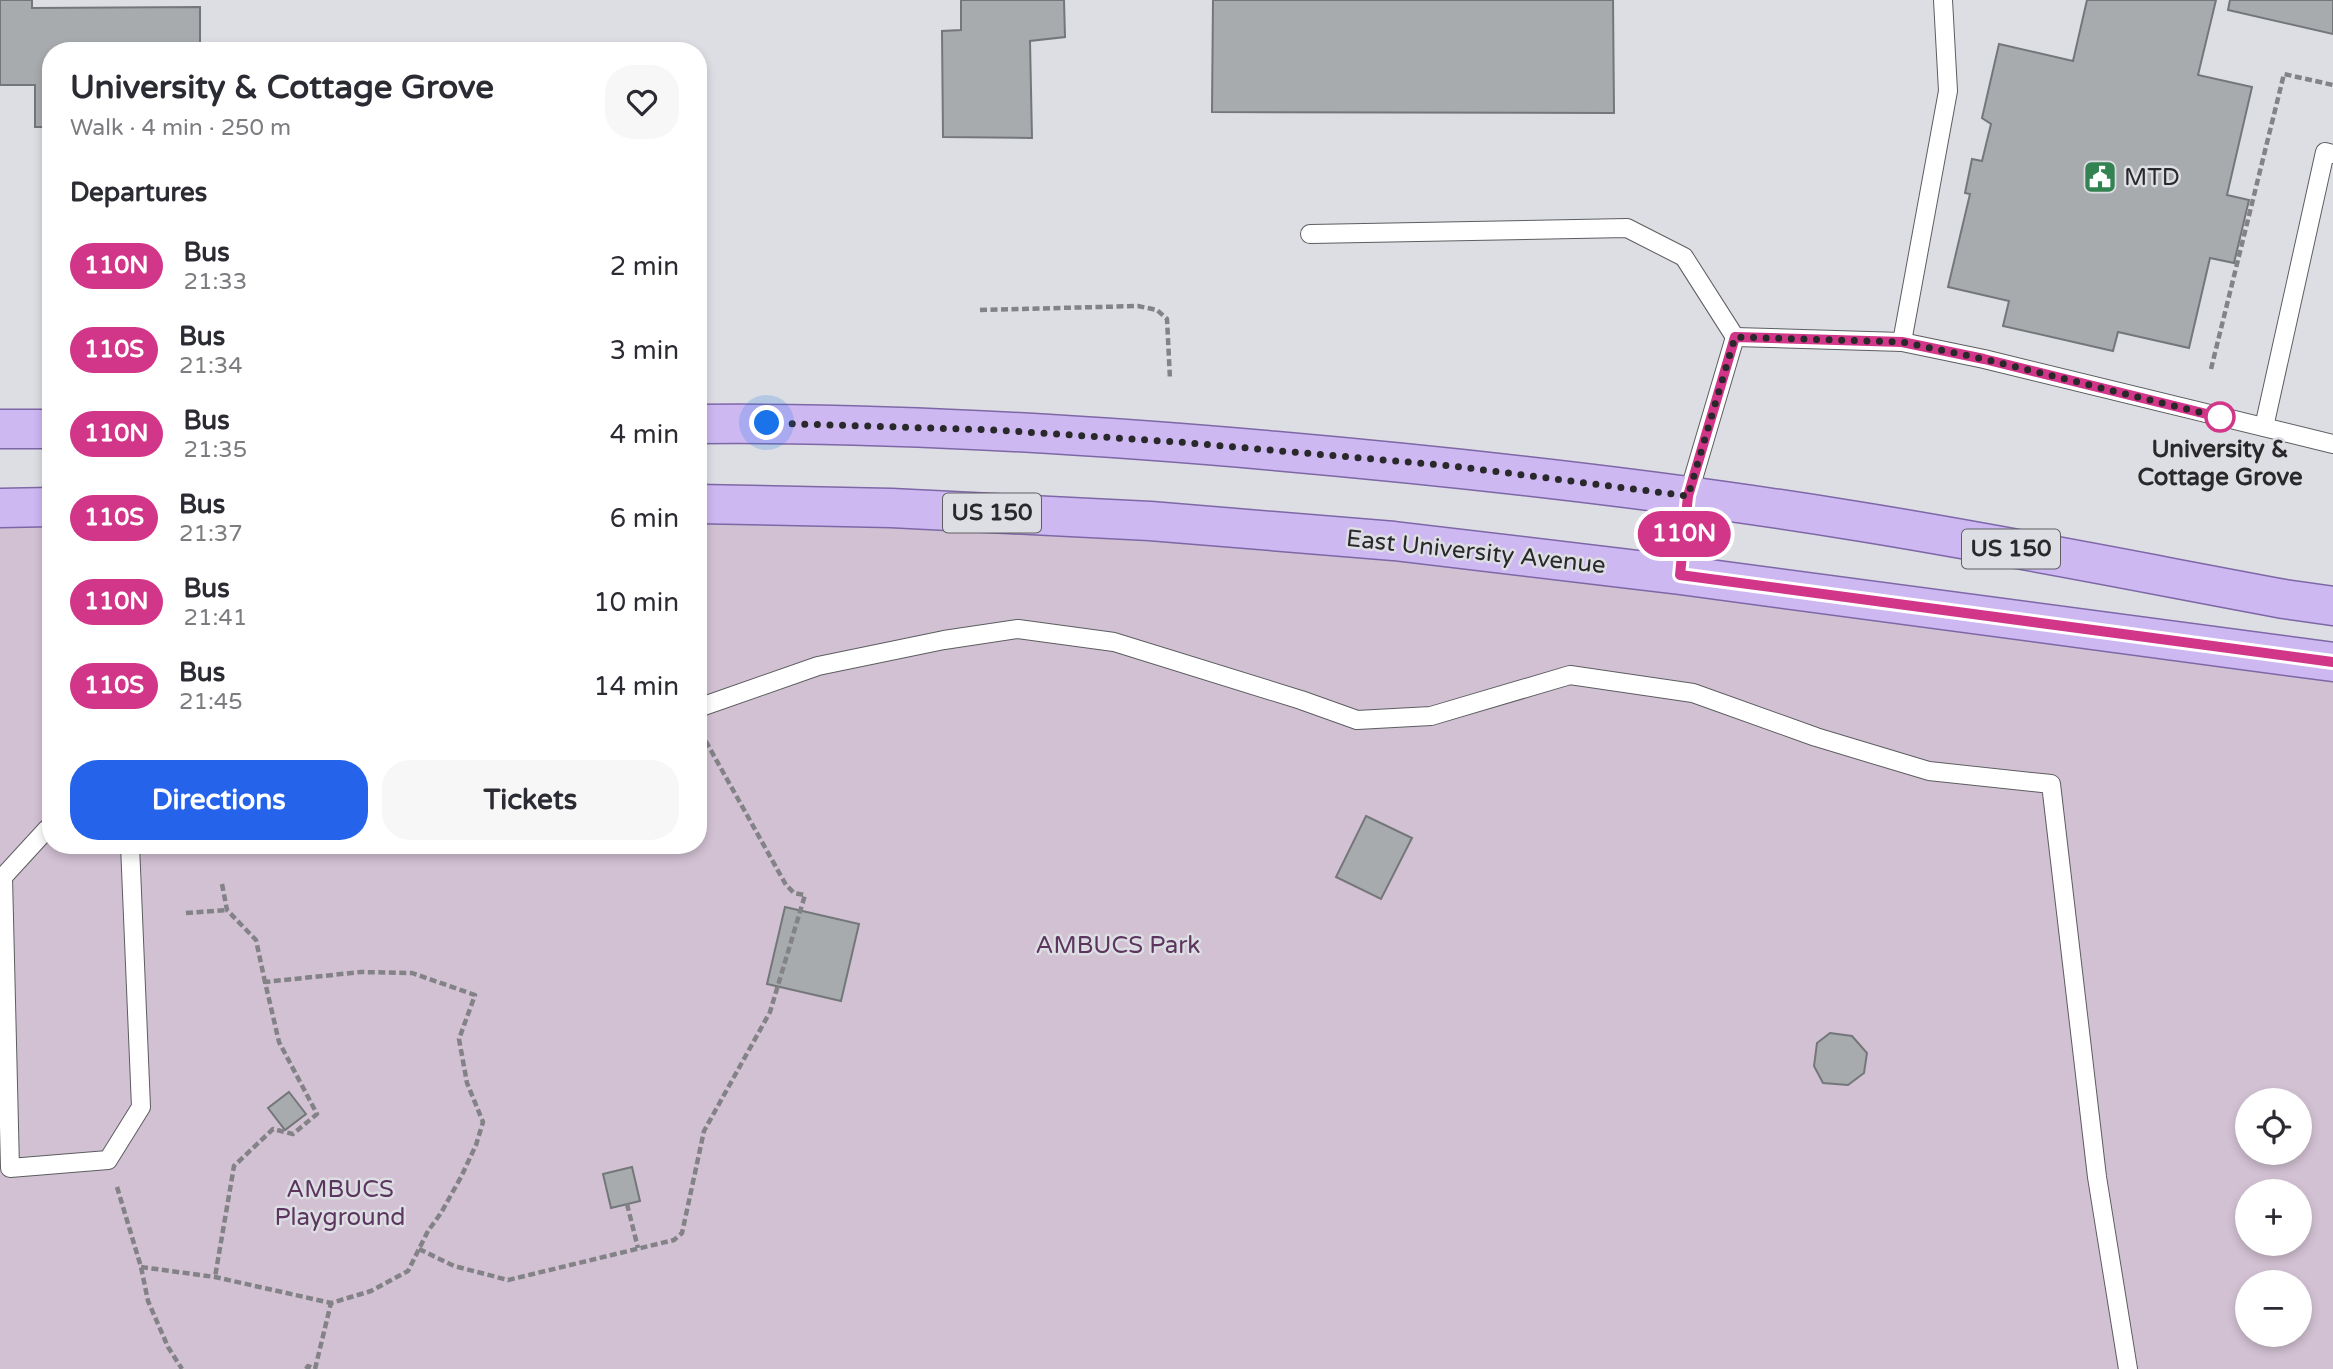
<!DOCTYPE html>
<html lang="en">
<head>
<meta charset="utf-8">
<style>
	body { margin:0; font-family:"Varela Round",sans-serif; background:#f7f7f7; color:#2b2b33; height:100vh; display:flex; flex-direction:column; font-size:26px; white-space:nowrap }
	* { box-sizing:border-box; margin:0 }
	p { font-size:23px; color:#7c7c81 }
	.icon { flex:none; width:38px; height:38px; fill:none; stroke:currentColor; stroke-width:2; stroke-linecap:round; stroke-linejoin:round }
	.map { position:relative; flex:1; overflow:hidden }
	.sheet { position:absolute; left:42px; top:42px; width:665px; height:812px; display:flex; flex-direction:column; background:#fff; border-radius:28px; box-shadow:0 4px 10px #0003 }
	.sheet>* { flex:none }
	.badge { padding:0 14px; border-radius:23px; font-size:24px; line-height:46px }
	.tools { position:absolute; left:2235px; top:1088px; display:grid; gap:14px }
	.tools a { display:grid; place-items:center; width:77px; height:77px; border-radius:50%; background:#fff; box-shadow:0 4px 10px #0003; font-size:35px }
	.you { position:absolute; width:35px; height:35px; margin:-18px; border:5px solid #fff; border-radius:50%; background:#1a73e8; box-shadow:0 0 0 10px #1a73e833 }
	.map>.badge { position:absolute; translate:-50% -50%; box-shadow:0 0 0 4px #fff }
	h2 { padding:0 28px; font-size:26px; line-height:63px }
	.round { display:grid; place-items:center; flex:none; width:74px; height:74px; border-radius:28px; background:#f7f7f7 }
	.summary { display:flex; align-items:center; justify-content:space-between; height:119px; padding:0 28px }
	h1 { font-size:33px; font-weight:700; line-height:52px }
	.action { display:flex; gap:14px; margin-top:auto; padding:14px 28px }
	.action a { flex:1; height:80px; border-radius:28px; background:#2563eb; color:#fff; font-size:28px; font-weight:700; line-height:80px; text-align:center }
	.action a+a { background:#f7f7f7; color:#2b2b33 }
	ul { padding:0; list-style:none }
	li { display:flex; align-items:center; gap:21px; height:84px; padding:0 28px }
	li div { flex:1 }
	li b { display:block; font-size:26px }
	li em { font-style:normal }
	li .badge { min-width:77px; font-weight:700; text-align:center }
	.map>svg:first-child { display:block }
	.green { fill:#d2c1d3; fill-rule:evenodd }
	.building { fill:#a8abae; stroke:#74777a; stroke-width:2 }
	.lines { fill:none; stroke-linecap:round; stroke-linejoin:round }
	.lane-casing { stroke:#5c5d60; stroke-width:20 }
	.primary-casing { stroke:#7e67a6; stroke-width:41 }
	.path { stroke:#838387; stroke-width:4.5; stroke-dasharray:7 3.5; stroke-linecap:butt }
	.lane { stroke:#fff; stroke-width:18 }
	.primary { stroke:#cdb8f2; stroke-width:38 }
	.line-casing { stroke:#fff; stroke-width:16 }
	.line { stroke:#d23689; stroke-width:10 }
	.walk { stroke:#29292b; stroke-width:7; stroke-dasharray:0 12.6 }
	.stop-dot { fill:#fff; stroke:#d23689; stroke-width:3.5 }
	.labels { text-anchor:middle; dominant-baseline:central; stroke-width:5; stroke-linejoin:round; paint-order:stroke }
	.shield { fill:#dddee3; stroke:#5f5f62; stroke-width:2 }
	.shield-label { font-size:23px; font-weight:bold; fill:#29292b }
	.poi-label { font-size:24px; fill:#29292b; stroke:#dddee3; text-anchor:start }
	.stop-label { font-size:24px; font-weight:bold; fill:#29292b; stroke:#dddee3 }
	.street-label { font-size:24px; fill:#29292b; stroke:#dddee3 }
	.park-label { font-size:24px; fill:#5b355e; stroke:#dddee3 }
</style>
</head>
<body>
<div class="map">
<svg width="2333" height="1369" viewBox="0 0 2333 1369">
	<rect width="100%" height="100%" fill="#dddee3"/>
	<path class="green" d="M698 504 1150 521 2333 662V1369H0V508L51 507V845H698ZM2247 1101H2300V1153H2247ZM2247 1192H2300V1244H2247ZM2247 1283H2300V1335H2247Z"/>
	<g class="building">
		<polygon points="0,0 32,0 32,8 200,7 200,51 51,51 51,127 35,127 35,85 0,85"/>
		<polygon points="961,0 1064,0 1065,37 1030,41 1032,138 943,137 942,31 961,30"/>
		<polygon points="1213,0 1613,0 1614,113 1212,112"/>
		<polygon points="2087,0 2216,0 2198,75 2252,87 2227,195 2249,200 2234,263 2210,258 2189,348 2118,332 2113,351 2003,326 2009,301 1948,287 1970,194 1965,193 1972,159 1982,161 1991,124 1982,118 1999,44 2073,61"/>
		<polygon points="2230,0 2333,0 2333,34 2228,10"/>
		<polygon points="1366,816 1412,838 1381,899 1336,877"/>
		<polygon points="785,907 859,924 841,1001 767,984"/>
		<polygon points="1830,1033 1852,1036 1867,1053 1864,1073 1848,1085 1823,1083 1814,1066 1817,1043"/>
		<polygon points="289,1092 306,1114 285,1130 268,1108"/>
		<polygon points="632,1167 640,1201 611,1208 603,1174"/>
	</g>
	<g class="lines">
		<defs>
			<g id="lane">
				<polyline points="1310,234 1627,228 1684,257 1735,337"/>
				<polyline points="1902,342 1948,91 1943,0"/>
				<polyline points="2264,427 2325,152 2333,154"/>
				<polyline points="1680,575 1688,496 1735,337 1902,342 1984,359 2333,444"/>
				<polyline points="698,708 818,666 944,640 1018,629 1114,642 1301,700 1357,720 1431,716 1570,675 1693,693 1816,737 1929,771 2051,784 2097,1177 2128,1369"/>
				<polyline points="51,829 47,829 3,877 10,1168 108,1160 141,1107 130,845"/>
			</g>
			<g id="primary">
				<path d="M698 424C891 422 1084 434 1276 451 1468 468 1659 489 1850 520 1995 543 2139 572 2284 599L2333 606"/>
				<polyline points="0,429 51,429"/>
				<polyline points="698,504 891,508 1150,521 1394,541 1680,575 2333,662"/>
				<polyline points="0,508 51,507"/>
			</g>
		</defs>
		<use href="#lane" class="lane-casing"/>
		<use href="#primary" class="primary-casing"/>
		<g class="path">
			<polyline points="980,310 1138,306 1157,310 1167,319 1170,379"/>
			<polyline points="2211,369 2284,74 2333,85"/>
			<polyline points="222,884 227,910 256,940 265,982"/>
			<polyline points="186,913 227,910"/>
			<polyline points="117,1187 141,1267 148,1301 168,1347 182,1369"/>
			<polyline points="627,1204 638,1248"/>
			<polyline points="419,1249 454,1266 508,1280 674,1240 682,1233 704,1131 770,1012 805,895 794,893 786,885 704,738"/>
			<polyline points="141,1267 215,1277 331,1303 371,1291 408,1271 428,1231 441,1213 461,1177 476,1145 483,1122 467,1083 459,1039 475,995 412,973 361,972 265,982 279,1042 317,1114 293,1134 273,1129 234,1166 215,1277"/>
			<polyline points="306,1369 308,1366 315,1369"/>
			<polyline points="315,1369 331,1303"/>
		</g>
		<use href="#lane" class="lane"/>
		<use href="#primary" class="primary"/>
	</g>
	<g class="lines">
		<defs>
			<polyline id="line" points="2223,418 1984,359 1902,342 1735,337 1688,496 1680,575 2333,662"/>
		</defs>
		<use href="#line" class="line-casing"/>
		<use href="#line" class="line"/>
		<polyline class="walk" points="767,423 995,430 1178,442 1453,466 1688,496 1735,337 1902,342 1984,359 2223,418 2220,417"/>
	</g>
	<defs>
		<symbol id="civic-square" viewBox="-11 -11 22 22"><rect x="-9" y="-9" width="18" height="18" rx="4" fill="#338252" stroke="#dddee3"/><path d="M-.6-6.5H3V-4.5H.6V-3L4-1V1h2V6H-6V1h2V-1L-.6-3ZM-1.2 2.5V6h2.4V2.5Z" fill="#fff"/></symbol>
	</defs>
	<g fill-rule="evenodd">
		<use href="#civic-square" x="2081" y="158" width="38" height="38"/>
	</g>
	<circle class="stop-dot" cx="2220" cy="417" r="14"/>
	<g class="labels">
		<g class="shield">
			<rect x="943" y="493.5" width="98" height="39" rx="5"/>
			<rect x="1962" y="529.5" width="98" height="39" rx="5"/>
		</g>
		<g class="shield-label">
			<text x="992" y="513">US 150</text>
			<text x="2011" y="549">US 150</text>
		</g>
		<g class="poi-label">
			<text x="2124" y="177">MTD</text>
		</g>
		<g class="stop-label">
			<text x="2220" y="449">University &amp;<tspan x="2220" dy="28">Cottage Grove</tspan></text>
		</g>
		<g class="street-label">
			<text transform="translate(1476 552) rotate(6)">East University Avenue</text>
		</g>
		<g class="park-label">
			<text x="1118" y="945">AMBUCS Park</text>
			<text x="340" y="1189">AMBUCS<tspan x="340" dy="28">Playground</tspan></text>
		</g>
	</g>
</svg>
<div class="tools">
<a><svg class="icon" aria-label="locate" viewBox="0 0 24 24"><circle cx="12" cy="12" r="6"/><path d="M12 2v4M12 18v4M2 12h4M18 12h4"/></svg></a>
<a>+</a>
<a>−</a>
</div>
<div class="you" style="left:767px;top:423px"></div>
<b class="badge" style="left:1684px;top:534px;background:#d23689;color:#fff">110N</b>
<section class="sheet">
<div class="summary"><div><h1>University &amp; Cottage Grove</h1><p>Walk · 4 min · 250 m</p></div><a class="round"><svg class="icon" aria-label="heart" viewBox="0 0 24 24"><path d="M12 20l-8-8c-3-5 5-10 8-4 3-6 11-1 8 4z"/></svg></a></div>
<h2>Departures</h2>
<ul>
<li><span class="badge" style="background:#d23689;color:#fff">110N</span><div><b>Bus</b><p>21:33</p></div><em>2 min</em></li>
<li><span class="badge" style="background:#d23689;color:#fff">110S</span><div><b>Bus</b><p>21:34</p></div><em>3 min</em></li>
<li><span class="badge" style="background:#d23689;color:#fff">110N</span><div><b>Bus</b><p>21:35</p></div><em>4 min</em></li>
<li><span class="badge" style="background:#d23689;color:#fff">110S</span><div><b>Bus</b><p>21:37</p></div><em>6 min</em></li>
<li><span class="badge" style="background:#d23689;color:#fff">110N</span><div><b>Bus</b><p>21:41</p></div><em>10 min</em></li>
<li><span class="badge" style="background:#d23689;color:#fff">110S</span><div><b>Bus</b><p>21:45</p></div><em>14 min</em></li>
</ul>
<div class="action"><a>Directions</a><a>Tickets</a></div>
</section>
</div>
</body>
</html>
